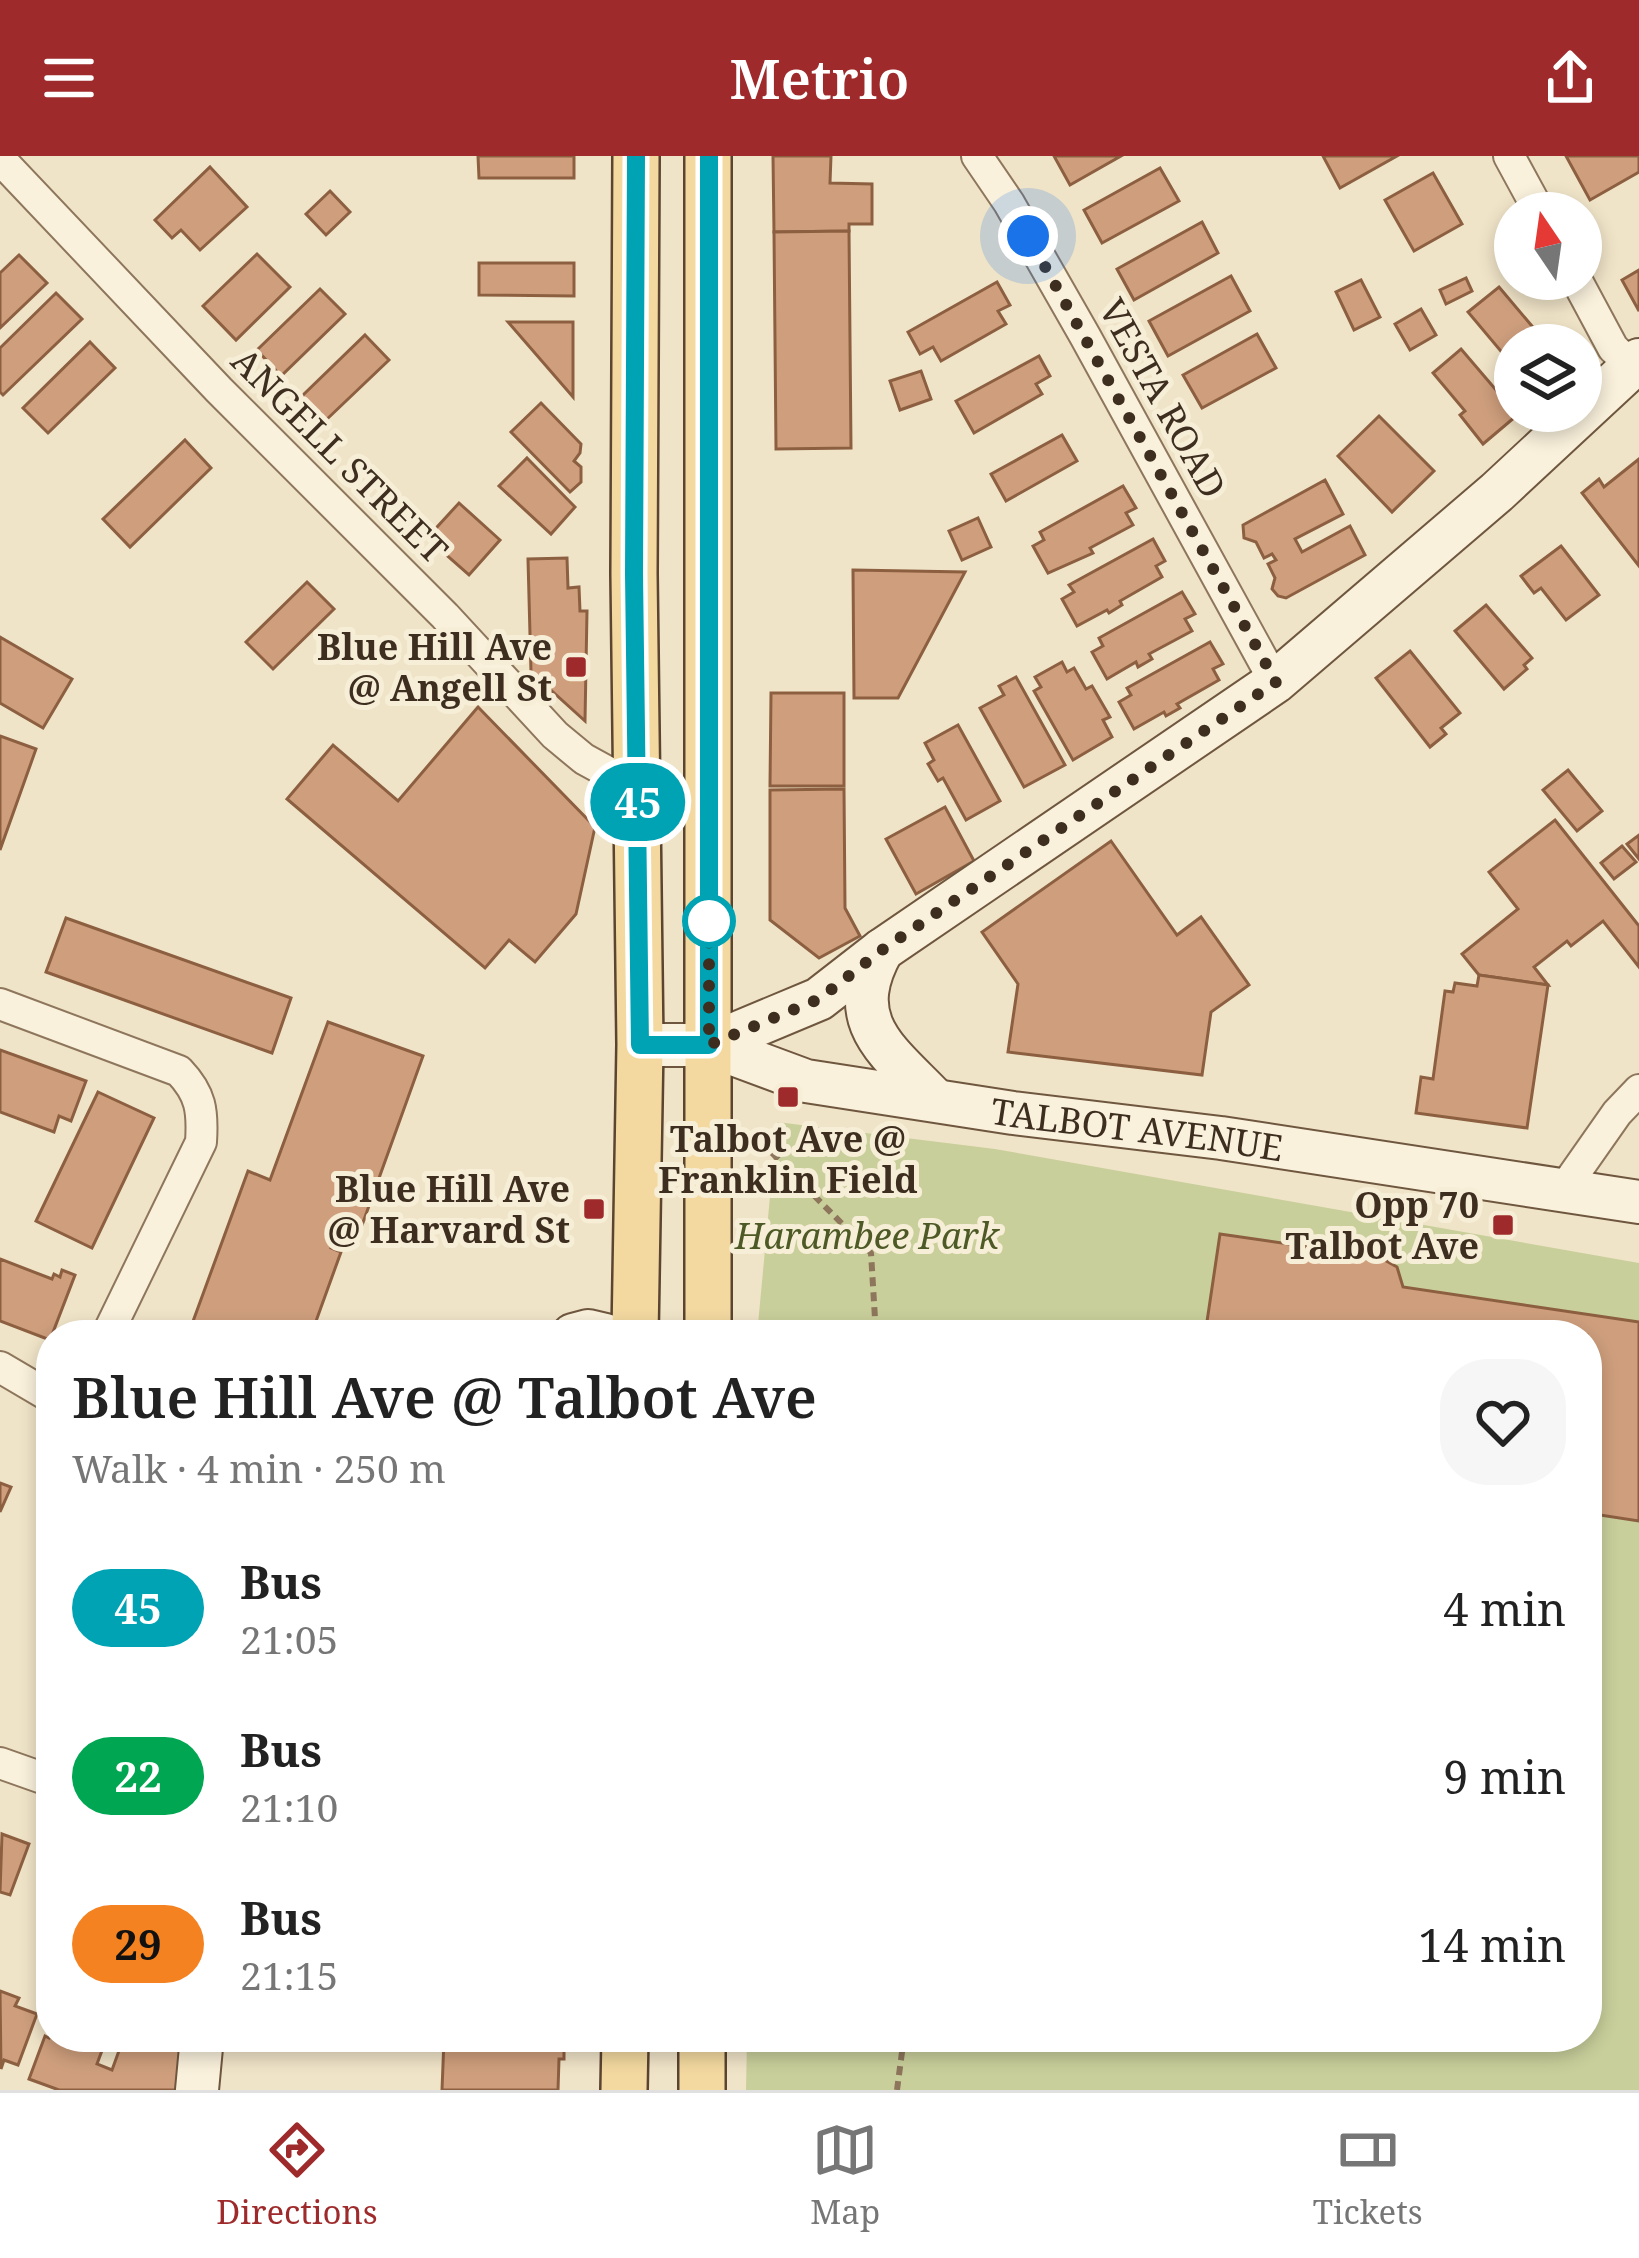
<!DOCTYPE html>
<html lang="en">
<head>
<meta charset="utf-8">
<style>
	body { margin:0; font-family:"Noto Serif",serif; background:#f6f6f6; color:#222; height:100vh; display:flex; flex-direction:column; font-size:45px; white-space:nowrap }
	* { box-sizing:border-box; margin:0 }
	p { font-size:39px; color:#767676 }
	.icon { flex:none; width:66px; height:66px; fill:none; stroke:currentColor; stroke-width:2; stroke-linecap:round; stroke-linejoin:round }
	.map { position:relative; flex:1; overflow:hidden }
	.side { position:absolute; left:36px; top:1164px; width:1566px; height:732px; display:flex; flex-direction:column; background:#fff; border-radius:48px; box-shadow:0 6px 18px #0003 }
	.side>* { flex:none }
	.badge { padding:0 24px; border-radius:39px; font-size:42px; line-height:78px }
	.needle { width:78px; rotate:347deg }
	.buttons { position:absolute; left:1494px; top:36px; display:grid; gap:24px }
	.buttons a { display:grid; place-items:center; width:108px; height:108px; border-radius:50%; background:#fff; box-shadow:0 6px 18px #0003; font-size:60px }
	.you { position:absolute; width:60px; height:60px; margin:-30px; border:9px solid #fff; border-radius:50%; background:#1a73e8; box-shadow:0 0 0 18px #1a73e833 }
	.map>.badge { position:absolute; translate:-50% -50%; box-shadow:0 0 0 6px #fff }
	.round { display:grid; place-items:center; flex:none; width:126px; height:126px; border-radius:48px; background:#f6f6f6 }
	.head { display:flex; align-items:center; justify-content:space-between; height:204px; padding:0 36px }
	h1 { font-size:57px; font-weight:600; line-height:90px }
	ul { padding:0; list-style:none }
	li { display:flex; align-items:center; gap:36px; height:168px; padding:0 36px }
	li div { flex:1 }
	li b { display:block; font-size:45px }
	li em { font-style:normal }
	li .badge { min-width:132px; font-weight:700; text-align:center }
	header { display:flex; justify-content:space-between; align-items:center; height:156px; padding:0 36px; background:#9e2a2b; color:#fff; font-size:54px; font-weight:600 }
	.tab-bar { display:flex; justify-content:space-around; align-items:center; height:168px; border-top:3px solid #e0e0e0; background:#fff; font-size:33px; color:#767676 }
	.tab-bar a { display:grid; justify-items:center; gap:6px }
	.tab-bar .selected { color:#9e2a2b }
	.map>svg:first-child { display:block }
	.green { fill:#c9cf9b }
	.building { fill:#cf9f7d; stroke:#8d5f41; stroke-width:3 }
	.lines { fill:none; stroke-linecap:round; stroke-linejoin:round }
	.minor-casing { stroke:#8d765c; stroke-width:34 }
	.secondary-casing { stroke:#6f573f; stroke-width:46 }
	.primary-casing { stroke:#5b4430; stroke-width:50 }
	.path { stroke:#8d765c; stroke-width:6; stroke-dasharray:9 6; stroke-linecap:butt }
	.minor { stroke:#faf1dc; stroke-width:30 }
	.secondary { stroke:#faf1dc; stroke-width:42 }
	.primary { stroke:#f3d9a0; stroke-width:45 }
	.line-casing { stroke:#fff; stroke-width:27 }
	.line { stroke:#00a3b4; stroke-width:18 }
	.walk { stroke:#3d2e20; stroke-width:12; stroke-dasharray:0 21.6 }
	.poi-dot { fill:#9e2a2b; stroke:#f7eed8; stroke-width:4.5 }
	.stop-dot { fill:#fff; stroke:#00a3b4; stroke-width:6 }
	.labels { text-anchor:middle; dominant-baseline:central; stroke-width:10; stroke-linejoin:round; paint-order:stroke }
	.street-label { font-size:36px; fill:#3d2e20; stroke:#f7eed8 }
	.poi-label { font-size:36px; font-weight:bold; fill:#3d2e20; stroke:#f7eed8; text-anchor:end }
	.park-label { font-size:36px; font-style:italic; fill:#4d5a26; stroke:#f7eed8 }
</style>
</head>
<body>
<header><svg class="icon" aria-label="menu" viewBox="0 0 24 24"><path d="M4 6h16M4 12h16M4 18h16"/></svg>Metrio<svg class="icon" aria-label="share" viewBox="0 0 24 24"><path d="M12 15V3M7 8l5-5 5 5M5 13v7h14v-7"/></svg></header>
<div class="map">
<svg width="1639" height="1934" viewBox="0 0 1639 1934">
	<rect width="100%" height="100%" fill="#f0e4c8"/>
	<polygon class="green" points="777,966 995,993 1639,1107 1639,1934 746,1934 747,1881 1587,1881 1587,1179 757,1179"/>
	<g class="building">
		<polygon points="478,0 574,0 574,22 479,22"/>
		<polygon points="773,0 831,0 830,27 872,28 872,68 849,68 849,75 774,76"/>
		<polygon points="1054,0 1121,0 1070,29"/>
		<polygon points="1323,0 1397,0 1340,32"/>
		<polygon points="1566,0 1639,0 1639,16 1590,44"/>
		<polygon points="210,11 247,51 200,94 181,74 172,82 155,64"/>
		<polygon points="1160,12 1179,45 1102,87 1084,54"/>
		<polygon points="1433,17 1462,68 1414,95 1385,44"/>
		<polygon points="330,35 350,56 326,79 306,58"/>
		<polygon points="1202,66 1218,97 1134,144 1117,113"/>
		<polygon points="849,75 851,292 776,293 774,76"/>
		<polygon points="257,98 290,131 236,184 203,150"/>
		<polygon points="19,99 47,127 0,172 0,117"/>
		<polygon points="479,107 574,107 574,140 479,139"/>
		<polygon points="1639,114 1639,155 1622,124"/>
		<polygon points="1231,120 1250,155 1168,200 1149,165"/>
		<polygon points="1466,122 1472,135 1446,148 1440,134"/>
		<polygon points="1361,124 1380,161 1354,174 1336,136"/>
		<polygon points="997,126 1010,149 998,155 1006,168 941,205 933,191 920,198 908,176"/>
		<polygon points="1499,131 1548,189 1515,189 1515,212 1468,156"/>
		<polygon points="320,133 345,158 281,220 257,194"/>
		<polygon points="56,137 82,163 3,239 0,236 0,192"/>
		<polygon points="1421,153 1436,179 1410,194 1395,168"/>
		<polygon points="508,166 573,166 573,241"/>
		<polygon points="1257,178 1276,212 1202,252 1183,219"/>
		<polygon points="365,179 389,204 325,265 301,241"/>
		<polygon points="90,186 115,212 48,277 23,252"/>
		<polygon points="1461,193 1502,241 1510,235 1515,242 1515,251 1510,255 1515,261 1483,288 1460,259 1465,255 1433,217"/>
		<polygon points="1039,200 1050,220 1036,228 1042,238 974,277 956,245"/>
		<polygon points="921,215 931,243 900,254 890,225"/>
		<polygon points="541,247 581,288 580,297 574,305 581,311 581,326 570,336 511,276"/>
		<polygon points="1379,260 1434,315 1392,356 1338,300"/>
		<polygon points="1062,279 1077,305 1006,345 991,318"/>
		<polygon points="185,284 211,312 130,391 103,363"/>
		<polygon points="527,302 575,351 551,378 499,330"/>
		<polygon points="1639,303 1639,410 1582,337 1599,323 1604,331"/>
		<polygon points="1325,324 1343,358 1295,383 1302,396 1350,370 1365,399 1286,442 1278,440 1272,433 1275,422 1268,408 1276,404 1272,398 1264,402 1256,386 1244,382 1243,369"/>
		<polygon points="1123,330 1136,352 1126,357 1133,369 1090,392 1093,397 1048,417 1033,390 1044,384 1040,376"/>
		<polygon points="459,347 500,384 469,419 427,382"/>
		<polygon points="978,362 991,391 962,404 949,375"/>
		<polygon points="1153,383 1165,405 1156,410 1162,421 1120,445 1122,449 1109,457 1107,454 1077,470 1062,443 1074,436 1069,429"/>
		<polygon points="1561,390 1599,439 1566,464 1541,432 1534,437 1521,420"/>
		<polygon points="567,402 568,432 579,431 580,455 587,455 585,565 531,516 528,403"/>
		<polygon points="853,414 965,416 898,542 854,542"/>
		<polygon points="307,426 334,453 273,513 246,486"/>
		<polygon points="1182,436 1195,458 1185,463 1192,475 1149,498 1152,503 1138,511 1136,506 1107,523 1092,496 1103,490 1099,482"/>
		<polygon points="1486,449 1532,502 1524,509 1527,513 1504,533 1455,475"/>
		<polygon points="0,481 72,523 43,572 0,547"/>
		<polygon points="1210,486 1223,508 1213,513 1219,524 1177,548 1180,552 1166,560 1164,556 1134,573 1119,546 1131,539 1127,532"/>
		<polygon points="1410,495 1460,557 1441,572 1446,578 1430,591 1376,522"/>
		<polygon points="1062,506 1067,516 1074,512 1086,533 1092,530 1110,561 1103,564 1112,581 1073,604 1034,535 1041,531 1035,521"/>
		<polygon points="1016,521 1065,609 1024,631 980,552 1004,539 999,530"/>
		<polygon points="771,537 844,537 844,630 770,630"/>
		<polygon points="478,551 595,671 576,758 535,806 509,784 485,812 287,643 333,589 398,645"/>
		<polygon points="958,569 1000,645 966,664 943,622 938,625 928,608 934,604 925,587"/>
		<polygon points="0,580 36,593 0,694"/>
		<polygon points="1568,614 1602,655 1577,675 1543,634"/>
		<polygon points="844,633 845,752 860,780 819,802 770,764 770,634"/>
		<polygon points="945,651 974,705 916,738 886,683"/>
		<polygon points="1555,664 1639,770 1639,811 1603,765 1571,790 1567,785 1534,811 1548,829 1479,819 1462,798 1518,753 1489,716"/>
		<polygon points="1639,679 1639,703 1627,688"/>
		<polygon points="1111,685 1177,779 1201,761 1249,829 1211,856 1202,919 1008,896 1018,828 982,776"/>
		<polygon points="1622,690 1636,706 1614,723 1601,707"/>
		<polygon points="66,762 291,842 272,897 46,816"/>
		<polygon points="1479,819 1548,829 1527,972 1416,957 1421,921 1433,923 1445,835 1453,836 1455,827 1477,830"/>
		<polygon points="328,866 423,900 361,1072 341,1065 331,1092 341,1096 311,1179 188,1179 248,1015 270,1024"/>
		<polygon points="0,894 86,925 71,965 59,960 54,976 0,956"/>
		<polygon points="98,936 154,962 92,1092 36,1065"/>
		<polygon points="1220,1078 1379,1101 1397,1111 1403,1131 1639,1166 1639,1365 1587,1357 1587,1179 1205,1179"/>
		<polygon points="0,1103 52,1123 54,1118 60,1121 62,1114 75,1119 50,1184 0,1165"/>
		<polygon points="0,1327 11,1331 0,1356"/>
		<polygon points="2,1678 29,1688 10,1739 0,1736"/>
		<polygon points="0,1835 19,1842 15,1850 37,1858 18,1909 4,1904 1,1913"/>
		<polygon points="51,1878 51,1881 107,1881 97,1908 112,1914 124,1881 166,1881 185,1888 176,1934 59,1934 29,1923 45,1880 49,1882"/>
		<polygon points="444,1883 564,1886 564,1903 559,1903 558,1934 442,1934"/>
	</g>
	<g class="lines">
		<defs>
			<g id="minor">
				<polyline points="977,0 1009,47 1085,180 1275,526"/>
				<polyline points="1509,0 1540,57"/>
				<polyline points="0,3 219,234 445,460 555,579 584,603 639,633"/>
				<polyline points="1576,123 1613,192 1632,210"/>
				<path d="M0 848 179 915C201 938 203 955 201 986L107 1179"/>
				<polyline points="1563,1034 1617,957 1639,934"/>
				<polyline points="0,1211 51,1241"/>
				<polyline points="0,1607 51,1625"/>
			</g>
			<g id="secondary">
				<path d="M882 794C842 866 888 895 934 943"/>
				<path id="s1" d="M640 889H709L806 925 1013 957 1221 982 1639 1046"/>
				<polyline points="709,889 819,843 882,794 1275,526 1497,336 1639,204"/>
				<polyline points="573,1179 588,1175 605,1179"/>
				<polyline points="197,1934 202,1881"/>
			</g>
			<g id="primary">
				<polyline points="635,1179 640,889 634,418 636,0"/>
				<polyline points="708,1179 708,0"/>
				<polyline points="624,1934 625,1881"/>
				<polyline points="702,1934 702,1881"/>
			</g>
		</defs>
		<use href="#minor" class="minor-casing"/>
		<use href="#secondary" class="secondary-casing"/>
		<use href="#primary" class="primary-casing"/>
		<g class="path">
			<polyline points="772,997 871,1097 876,1179"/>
			<polyline points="897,1934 904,1881"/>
		</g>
		<use href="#minor" class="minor"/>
		<use href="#secondary" class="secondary"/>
		<use href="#primary" class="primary"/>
	</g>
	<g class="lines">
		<defs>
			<polyline id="line" points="636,0 634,418 640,889 709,889 709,0"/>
		</defs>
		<use href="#line" class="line-casing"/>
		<use href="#line" class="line"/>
		<polyline class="walk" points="709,765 709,889 819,843 882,794 1276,526 1028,80"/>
	</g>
	<g class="poi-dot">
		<rect x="564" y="499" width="24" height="24" rx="6"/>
		<rect x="776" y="929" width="24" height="24" rx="6"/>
		<rect x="582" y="1041" width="24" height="24" rx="6"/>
		<rect x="1491" y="1057" width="24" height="24" rx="6"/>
	</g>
	<circle class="stop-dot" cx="709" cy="765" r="24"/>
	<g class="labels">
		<g class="street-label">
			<text transform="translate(1163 242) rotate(61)">VESTA ROAD</text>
			<text transform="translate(340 299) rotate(45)">ANGELL STREET</text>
			<text stroke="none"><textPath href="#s1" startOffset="507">TALBOT AVENUE</textPath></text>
		</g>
		<g class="poi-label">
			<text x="552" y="490">Blue Hill Ave<tspan x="552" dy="41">@ Angell St</tspan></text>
			<text x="788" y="982" text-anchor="middle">Talbot Ave @<tspan x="788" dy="41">Franklin Field</tspan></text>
			<text x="570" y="1032">Blue Hill Ave<tspan x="570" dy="41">@ Harvard St</tspan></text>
			<text x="1479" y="1048">Opp 70<tspan x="1479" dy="41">Talbot Ave</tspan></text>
		</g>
		<g class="park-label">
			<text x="867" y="1079">Harambee Park</text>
		</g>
	</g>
</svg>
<div class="buttons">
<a><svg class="needle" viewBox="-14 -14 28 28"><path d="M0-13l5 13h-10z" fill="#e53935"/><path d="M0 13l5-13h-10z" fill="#767676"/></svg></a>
<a><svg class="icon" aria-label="layers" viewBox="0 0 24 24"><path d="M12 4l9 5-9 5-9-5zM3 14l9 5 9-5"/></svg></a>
</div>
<div class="you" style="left:1028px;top:80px"></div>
<b class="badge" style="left:638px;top:646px;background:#00a3b4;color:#fff">45</b>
<section class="side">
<div class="head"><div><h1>Blue Hill Ave @ Talbot Ave</h1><p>Walk · 4 min · 250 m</p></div><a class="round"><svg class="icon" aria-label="heart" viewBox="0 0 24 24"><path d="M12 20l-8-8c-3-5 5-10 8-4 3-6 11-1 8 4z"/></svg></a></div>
<ul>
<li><span class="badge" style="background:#00a3b4;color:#fff">45</span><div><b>Bus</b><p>21:05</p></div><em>4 min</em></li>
<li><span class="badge" style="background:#00a651;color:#fff">22</span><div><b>Bus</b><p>21:10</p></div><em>9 min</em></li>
<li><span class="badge" style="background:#f58220;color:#111">29</span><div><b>Bus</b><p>21:15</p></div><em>14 min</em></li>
</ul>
</section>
</div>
<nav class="tab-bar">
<a class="selected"><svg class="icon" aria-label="directions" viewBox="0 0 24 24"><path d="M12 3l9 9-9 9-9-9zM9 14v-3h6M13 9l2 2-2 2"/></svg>Directions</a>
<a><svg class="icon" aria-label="map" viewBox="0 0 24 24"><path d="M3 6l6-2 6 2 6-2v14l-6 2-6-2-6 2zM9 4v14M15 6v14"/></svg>Map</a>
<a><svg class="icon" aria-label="tickets" viewBox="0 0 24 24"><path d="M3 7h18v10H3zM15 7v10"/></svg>Tickets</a>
</nav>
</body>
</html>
